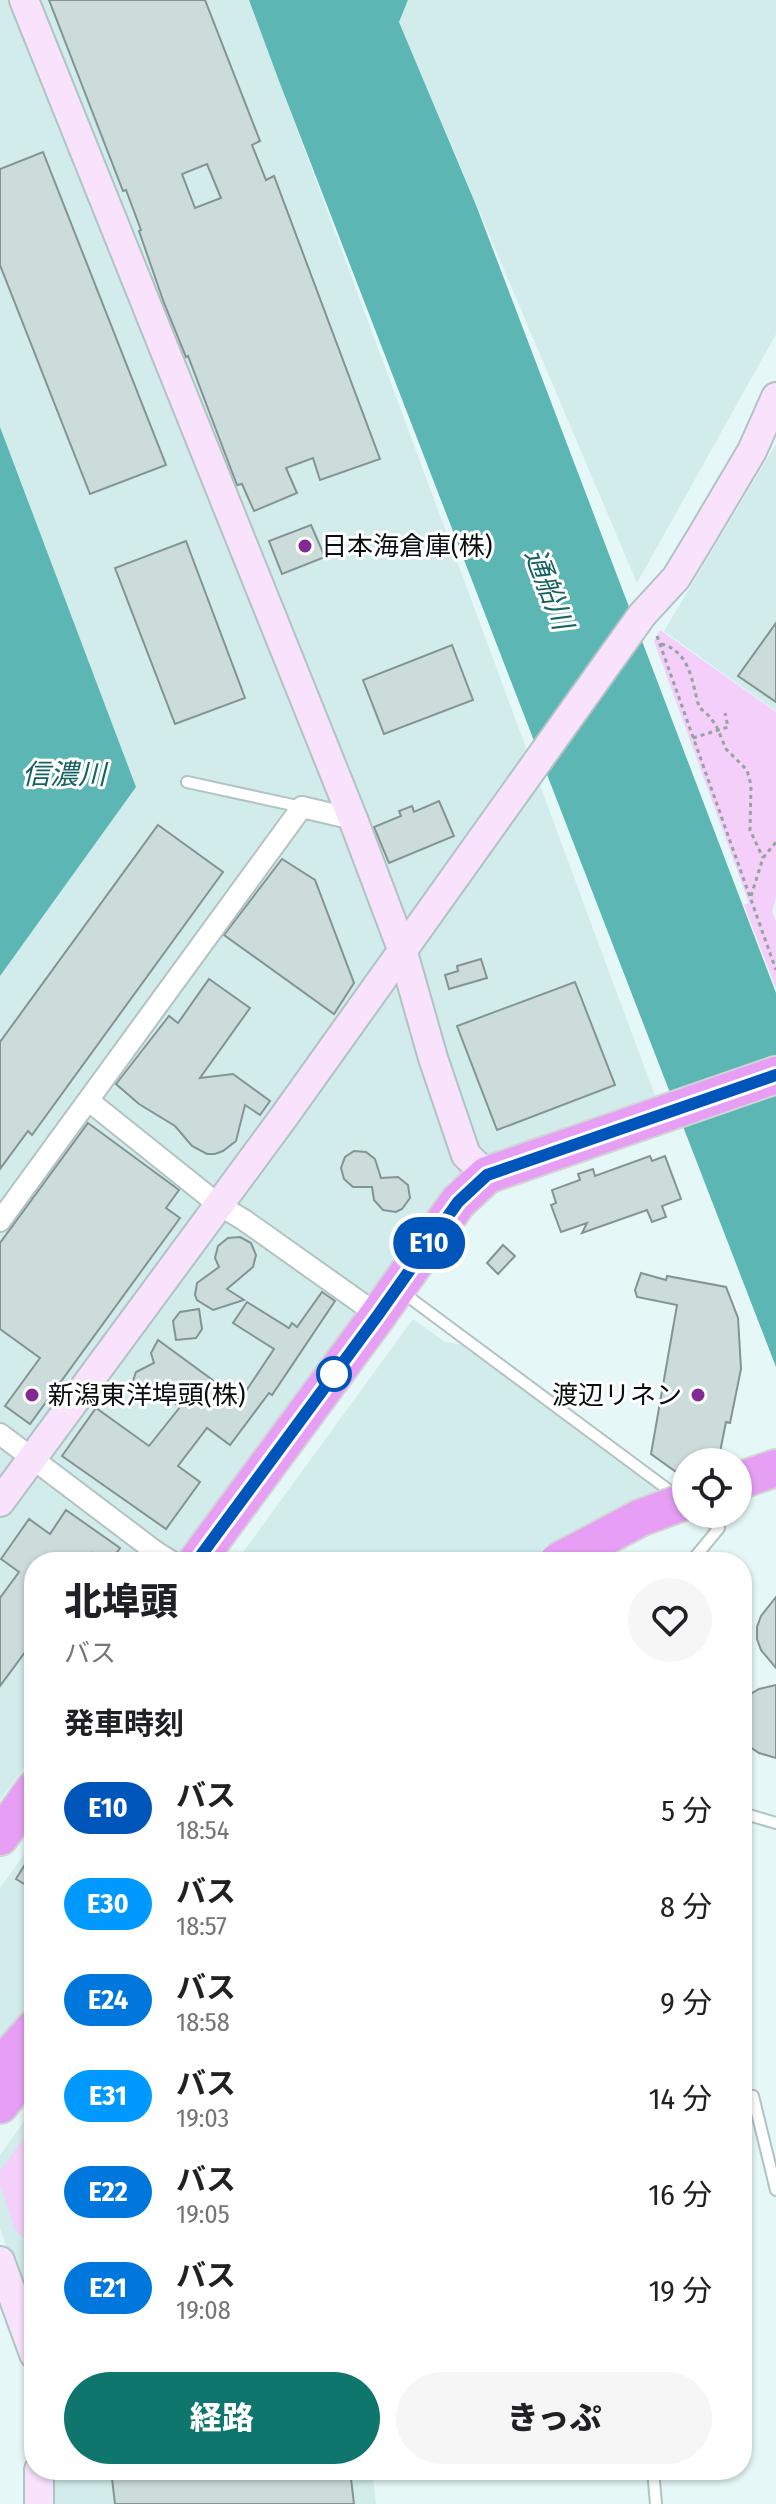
<!DOCTYPE html>
<html lang="ja">
<head>
<meta charset="utf-8">
<style>
	body { margin:0; font-family:"Fira Sans Condensed","Noto Sans JP",sans-serif; background:#f6f6f6; color:#202124; height:100vh; display:flex; flex-direction:column; font-size:30px; white-space:nowrap }
	* { box-sizing:border-box; margin:0 }
	p { font-size:26px; color:#757577 }
	.icon { flex:none; width:44px; height:44px; fill:none; stroke:currentColor; stroke-width:2; stroke-linecap:round; stroke-linejoin:round }
	.map { position:relative; flex:1; overflow:hidden }
	.panel { position:absolute; left:24px; top:1552px; width:728px; height:928px; display:flex; flex-direction:column; background:#fff; border-radius:32px; box-shadow:0 2px 6px #0004 }
	.panel>* { flex:none }
	.badge { padding:0 16px; border-radius:26px; font-size:28px; line-height:52px }
	.fabs { position:absolute; left:672px; top:1448px; display:grid; gap:16px }
	.fabs a { display:grid; place-items:center; width:80px; height:80px; border-radius:50%; background:#fff; box-shadow:0 2px 6px #0004; font-size:40px }
	.map>.badge { position:absolute; translate:-50% -50%; box-shadow:0 0 0 4px #fff }
	h2 { padding:0 40px; font-size:30px; line-height:72px }
	.round { display:grid; place-items:center; flex:none; width:84px; height:84px; border-radius:42px; background:#f6f6f6 }
	.summary { display:flex; align-items:center; justify-content:space-between; height:136px; padding:0 40px }
	h1 { font-size:38px; font-weight:800; line-height:60px }
	.button { display:flex; gap:16px; margin-top:auto; padding:16px 40px }
	.button a { flex:1; height:92px; border-radius:48px; background:#0f766e; color:#fff; font-size:32px; font-weight:800; line-height:92px; text-align:center }
	.button a+a { background:#f6f6f6; color:#202124 }
	ul { padding:0; list-style:none }
	li { display:flex; align-items:center; gap:24px; height:96px; padding:0 40px }
	li div { flex:1 }
	li b { display:block; font-size:30px }
	li em { font-style:normal }
	li .badge { min-width:88px; font-weight:700; text-align:center }
	.map>svg:first-child { display:block }
	.built { fill:#d1eceb }
	.green { fill:#f3cff9 }
	.water { fill:#5bb6b4 }
	.building { fill:#cbdcdb; stroke:#839493; stroke-width:2; fill-rule:evenodd }
	.lines { fill:none; stroke-linecap:round; stroke-linejoin:round }
	.lane-casing { stroke:#b1c3c2; stroke-width:14 }
	.street-casing { stroke:#b1c3c2; stroke-width:24 }
	.secondary-casing { stroke:#b1c3c2; stroke-width:32 }
	.highway-casing { stroke:#d3d4d4; stroke-width:40 }
	.path { stroke:#95a3a2; stroke-width:3; stroke-dasharray:4 4; stroke-linecap:butt }
	.lane { stroke:#fff; stroke-width:10 }
	.street { stroke:#fff; stroke-width:20 }
	.secondary { stroke:#f8e2fc; stroke-width:28 }
	.highway { stroke:#e69ff4; stroke-width:36 }
	.highway-bridge-casing { stroke:#d3d4d4; stroke-width:40; stroke-linecap:butt }
	.highway-bridge { stroke:#e69ff4; stroke-width:36 }
	.line-casing { stroke:#fff; stroke-width:18 }
	.line { stroke:#05b; stroke-width:12 }
	.poi-dot { fill:#832894; stroke:#fff; stroke-width:3 }
	.stop-dot { fill:#fff; stroke:#05b; stroke-width:4 }
	.labels { text-anchor:middle; dominant-baseline:central; stroke-width:6; stroke-linejoin:round; paint-order:stroke }
	.poi-label { font-size:26px; fill:#090f0f; stroke:#fff; text-anchor:start }
	.water-label { font-size:28px; font-style:italic; fill:#166261; stroke:#fff }
</style>
</head>
<body>
<div class="map">
<svg width="776" height="2504" viewBox="0 0 776 2504">
	<rect width="100%" height="100%" fill="#e5f7f6"/>
	<g class="built">
		<polygon points="0,0 249,0 655,1096 450,1180 179,1562 34,1562 34,1755 0,1800 0,976 136,787 0,427"/>
		<polygon points="408,0 776,0 776,334 637,583 399,22"/>
		<polygon points="776,444 776,711 664,631"/>
		<polygon points="413,1319 445,1342 465,1345 666,1494 598,1524 531,1562 236,1562"/>
		<polygon points="34,1841 34,2011 0,2047 0,1888"/>
		<polygon points="34,2108 34,2326 0,2228 0,2155"/>
		<polygon points="49,2470 372,2470 376,2504 48,2504"/>
	</g>
	<g class="green">
		<polygon points="660,630 776,712 776,897 772,912 776,921 776,988 744,905 749,903 654,641"/>
		<polygon points="34,2124 34,2247 15,2230 0,2184 0,2171"/>
	</g>
	<g class="water">
		<polygon points="249,0 408,0 399,22 476,205 776,993 776,1367 279,81"/>
		<polygon points="0,427 136,787 0,976"/>
	</g>
	<g class="building">
		<path d="M49 0H205L260 141 252 145 266 180 274 176 380 459 320 480 313 458 286 468 297 493 254 511 242 484 237 485 188 356 186 357 164 303 139 231 141 230 126 190 123 191ZM207 164 221 198 195 208 182 174Z"/>
		<polygon points="43,152 166,465 90,494 0,265 0,169"/>
		<polygon points="311,525 325,557 282,574 269,541"/>
		<polygon points="186,541 245,698 175,724 115,568"/>
		<polygon points="776,623 776,702 738,676"/>
		<polygon points="452,645 473,700 384,734 363,680"/>
		<polygon points="439,801 454,836 389,863 374,827 401,816 399,811 412,806 414,812"/>
		<polygon points="158,825 223,872 32,1135 28,1131 0,1169 0,1042"/>
		<polygon points="282,859 315,880 354,983 334,1014 224,935"/>
		<polygon points="481,959 487,978 449,989 445,975 458,971 457,966"/>
		<polygon points="209,979 250,1008 200,1078 233,1074 270,1101 260,1115 245,1105 236,1141 223,1151 215,1154 207,1154 192,1146 175,1126 139,1104 116,1084 169,1016 178,1023"/>
		<polygon points="575,982 615,1085 497,1130 457,1026"/>
		<polygon points="88,1123 179,1190 166,1208 180,1218 30,1424 5,1406 40,1358 0,1329 0,1243"/>
		<polygon points="354,1151 366,1152 375,1159 381,1178 398,1177 408,1185 410,1198 402,1209 396,1212 383,1210 374,1200 372,1187 353,1187 344,1179 341,1168 345,1157"/>
		<polygon points="650,1156 652,1161 665,1156 681,1199 662,1206 666,1217 652,1222 647,1210 582,1233 587,1223 561,1232 551,1205 556,1203 552,1190 580,1180 578,1174 593,1169 595,1176"/>
		<polygon points="240,1237 251,1243 256,1255 253,1267 227,1289 244,1300 213,1310 197,1300 195,1295 197,1283 219,1267 215,1258 218,1246 228,1238"/>
		<polygon points="503,1245 515,1256 498,1274 487,1263"/>
		<polygon points="641,1273 666,1280 667,1276 726,1287 738,1318 741,1369 730,1423 726,1422 718,1462 686,1462 686,1479 651,1454 677,1305 637,1297 635,1290"/>
		<polygon points="322,1292 335,1301 272,1395 269,1393 230,1445 207,1428 178,1466 200,1482 166,1529 62,1456 96,1408 149,1446 180,1407 160,1393 144,1395 136,1390 133,1381 136,1372 154,1363 151,1353 158,1340 240,1400 274,1349 233,1323 247,1302 289,1328 292,1323 297,1327"/>
		<polygon points="199,1309 202,1329 196,1338 176,1340 173,1321 180,1312"/>
		<polygon points="66,1510 120,1548 110,1562 105,1562 92,1553 86,1562 34,1562 34,1640 0,1686 0,1598 19,1572 1,1559 29,1519 50,1534"/>
		<polygon points="776,1597 776,1668 761,1650 757,1639 757,1627 761,1616"/>
		<polygon points="776,1685 776,1758 759,1753 750,1747 742,1737 742,1705 749,1695 759,1689"/>
		<polygon points="34,1850 34,1890 16,1879"/>
		<polygon points="111,2470 350,2470 354,2504 115,2504"/>
	</g>
	<g class="lines">
		<defs>
			<g id="lane">
				<polyline points="187,782 302,807"/>
				<polyline points="402,1292 678,1497"/>
				<polyline points="691,1562 719,1528 701,1514"/>
				<polyline points="742,1813 776,1823"/>
				<polyline points="742,2098 753,2096 776,2190"/>
				<polyline points="653,2470 656,2504"/>
			</g>
			<g id="street">
				<polyline points="89,1101 219,1205 244,1220 378,1315"/>
				<polyline points="0,1221 302,807 353,819"/>
				<polyline points="0,1434 156,1552 172,1562"/>
			</g>
			<g id="secondary">
				<polyline points="24,0 353,819 402,949 433,1058 466,1155 487,1175"/>
				<polyline points="0,1502 283,1118 642,615 676,578 701,537 752,451 776,397"/>
				<polyline points="0,2261 34,2354"/>
				<polyline points="39,2504 39,2470"/>
			</g>
			<g id="highway">
				<polyline points="738,1481 776,1468"/>
				<polyline points="196,1562 378,1315 458,1202 487,1175 776,1075"/>
				<polyline points="0,1837 34,1789"/>
				<polyline points="0,2067 34,2028"/>
				<polyline points="0,2105 34,2062"/>
			</g>
		</defs>
		<use href="#lane" class="lane-casing"/>
		<use href="#street" class="street-casing"/>
		<use href="#secondary" class="secondary-casing"/>
		<use href="#highway" class="highway-casing"/>
		<g class="path">
			<polyline points="657,636 776,970"/>
			<path d="M661 644C690 651 692 682 699 707L708 715 716 725 726 749 747 770 751 785 750 830 763 858"/>
			<polyline points="693,738 728,727 725,713"/>
			<polyline points="751,896 763,858 776,842"/>
		</g>
		<use href="#lane" class="lane"/>
		<use href="#street" class="street"/>
		<use href="#secondary" class="secondary"/>
		<use href="#highway" class="highway"/>
		<defs>
			<polyline id="highway-bridge" points="557,1562 640,1518 686,1501"/>
		</defs>
		<use href="#highway-bridge" class="highway-bridge-casing"/>
		<use href="#highway-bridge" class="highway-bridge"/>
	</g>
	<g class="lines">
		<defs>
			<polyline id="line" points="196,1562 378,1315 458,1202 487,1175 776,1075"/>
		</defs>
		<use href="#line" class="line-casing"/>
		<use href="#line" class="line"/>
	</g>
	<g class="poi-dot">
		<circle cx="305" cy="546" r="8"/>
		<circle cx="32" cy="1395" r="8"/>
		<circle cx="698" cy="1395" r="8"/>
	</g>
	<circle class="stop-dot" cx="334" cy="1374" r="16"/>
	<g class="labels">
		<g class="poi-label">
			<text x="321" y="546">日本海倉庫(株)</text>
			<text x="48" y="1395">新潟東洋埠頭(株)</text>
			<text x="682" y="1395" text-anchor="end">渡辺リネン</text>
		</g>
		<g class="water-label">
			<text transform="translate(549 589) rotate(69)">通船川</text>
			<text x="64" y="774">信濃川</text>
		</g>
	</g>
</svg>
<div class="fabs">
<a><svg class="icon" aria-label="locate" viewBox="0 0 24 24"><circle cx="12" cy="12" r="6"/><path d="M12 2v4M12 18v4M2 12h4M18 12h4"/></svg></a>
</div>
<b class="badge" style="left:429px;top:1243px;background:#05b;color:#fff">E10</b>
<section class="panel">
<div class="summary"><div><h1>北埠頭</h1><p>バス</p></div><a class="round"><svg class="icon" aria-label="heart" viewBox="0 0 24 24"><path d="M12 20l-8-8c-3-5 5-10 8-4 3-6 11-1 8 4z"/></svg></a></div>
<h2>発車時刻</h2>
<ul>
<li><span class="badge" style="background:#05b;color:#fff">E10</span><div><b>バス</b><p>18:54</p></div><em>5 分</em></li>
<li><span class="badge" style="background:#09f;color:#fff">E30</span><div><b>バス</b><p>18:57</p></div><em>8 分</em></li>
<li><span class="badge" style="background:#07d;color:#fff">E24</span><div><b>バス</b><p>18:58</p></div><em>9 分</em></li>
<li><span class="badge" style="background:#09f;color:#fff">E31</span><div><b>バス</b><p>19:03</p></div><em>14 分</em></li>
<li><span class="badge" style="background:#07d;color:#fff">E22</span><div><b>バス</b><p>19:05</p></div><em>16 分</em></li>
<li><span class="badge" style="background:#07d;color:#fff">E21</span><div><b>バス</b><p>19:08</p></div><em>19 分</em></li>
</ul>
<div class="button"><a>経路</a><a>きっぷ</a></div>
</section>
</div>
</body>
</html>
